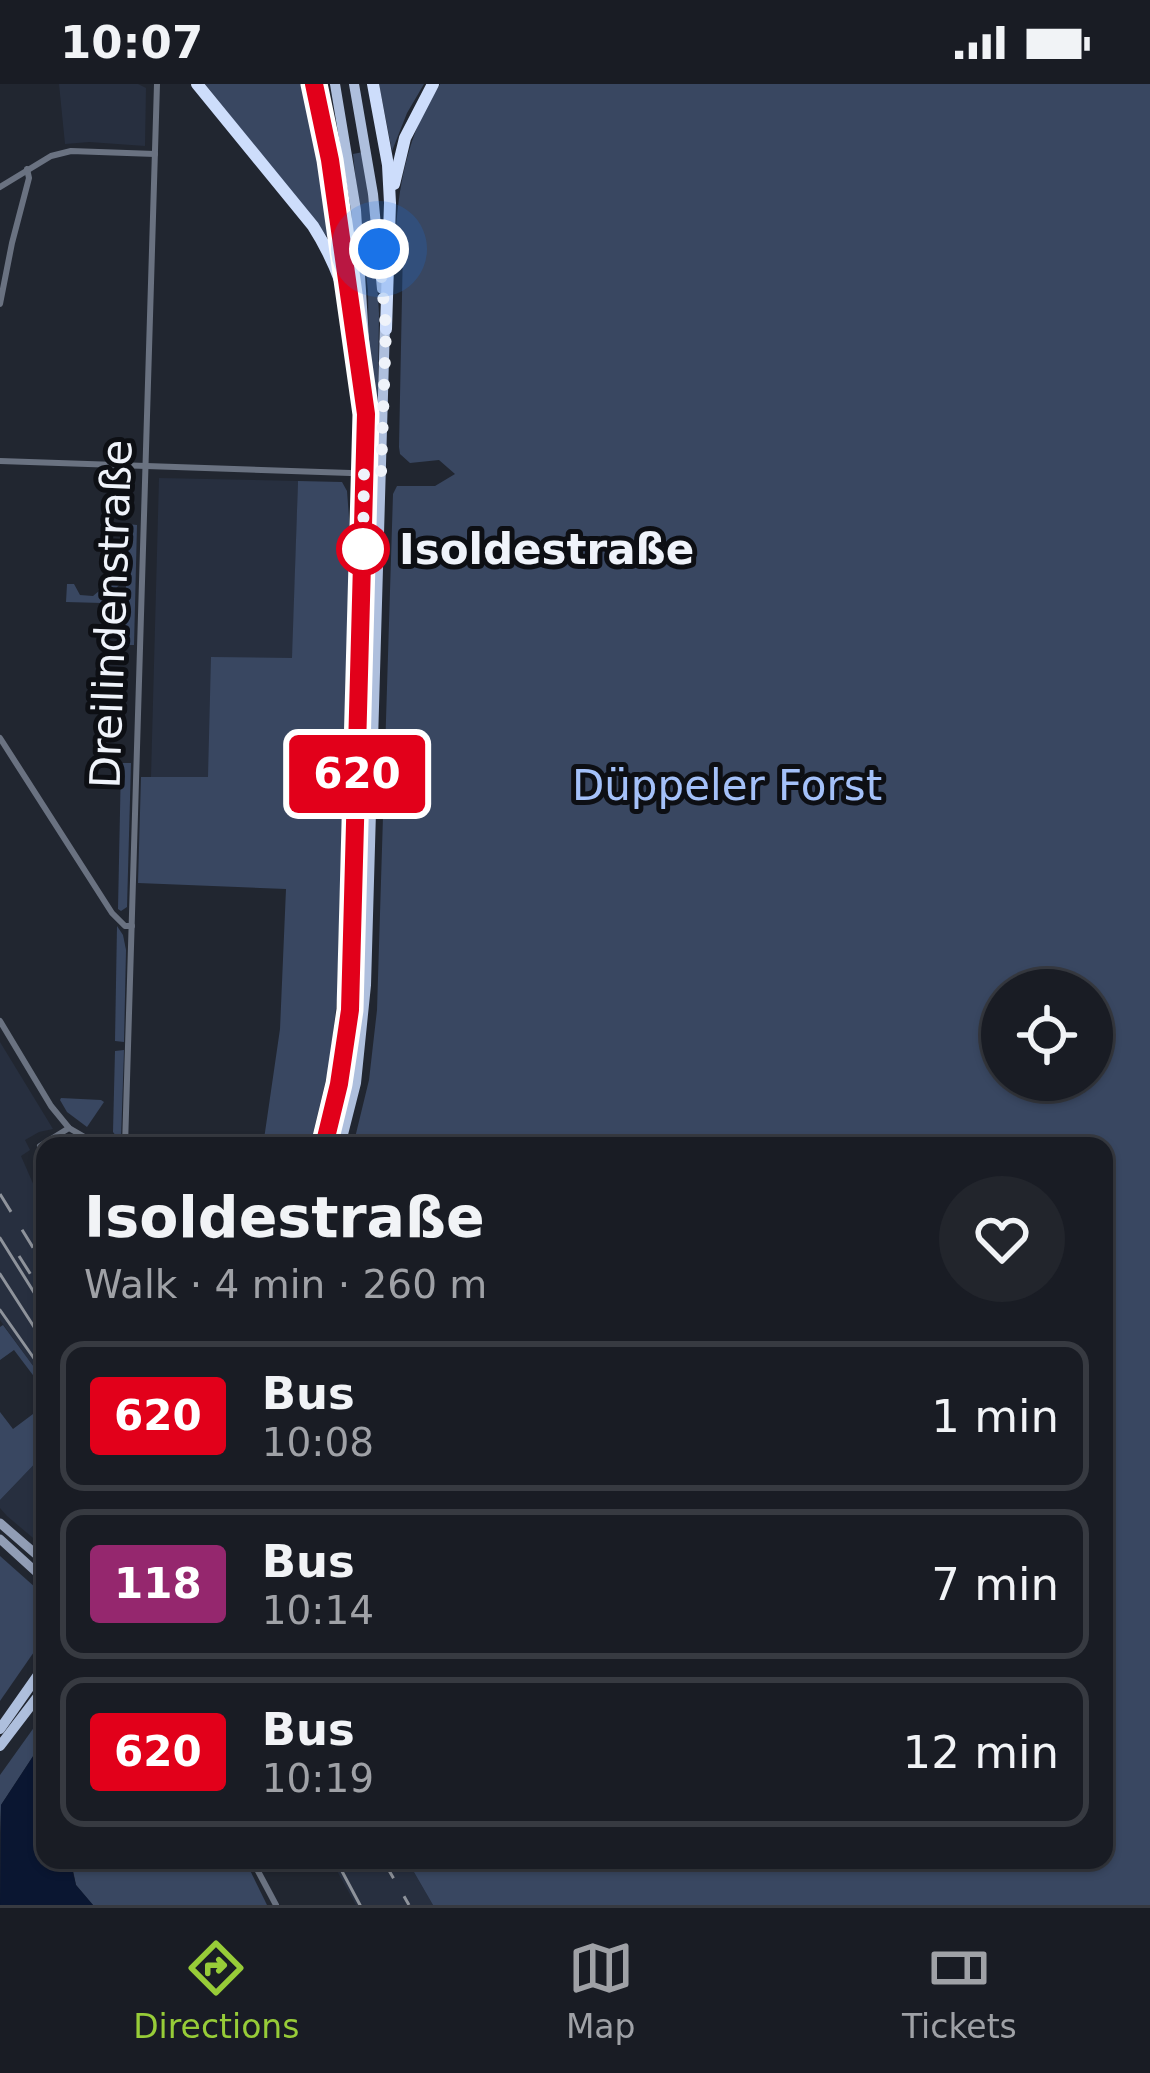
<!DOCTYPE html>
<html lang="en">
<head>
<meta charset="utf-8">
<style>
	body { margin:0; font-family:"DejaVu Sans",sans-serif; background:#22252c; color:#f1f3f6; height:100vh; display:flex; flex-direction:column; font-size:45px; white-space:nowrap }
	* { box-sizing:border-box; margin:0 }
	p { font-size:39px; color:#9fa1a6 }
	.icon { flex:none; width:66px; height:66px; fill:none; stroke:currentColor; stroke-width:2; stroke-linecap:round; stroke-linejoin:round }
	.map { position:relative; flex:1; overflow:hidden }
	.side { position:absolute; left:36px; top:1053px; width:1077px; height:732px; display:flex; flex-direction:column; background:#191c24; border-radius:24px; box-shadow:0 3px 9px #0004,0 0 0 3px #373a41 }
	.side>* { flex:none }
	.badge { padding:0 24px; border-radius:9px; font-size:42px; line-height:78px }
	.fabs { position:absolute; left:981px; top:885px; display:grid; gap:24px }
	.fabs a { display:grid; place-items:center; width:132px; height:132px; border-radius:50%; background:#191c24; box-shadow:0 3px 9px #0004,0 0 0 3px #373a41; font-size:60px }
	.you { position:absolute; width:60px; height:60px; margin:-30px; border:9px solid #fff; border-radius:50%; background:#1a73e8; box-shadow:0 0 0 18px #1a73e833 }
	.map>.badge { position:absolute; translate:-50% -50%; box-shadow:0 0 0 6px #fff }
	.round { display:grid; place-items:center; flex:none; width:126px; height:126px; border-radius:63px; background:#22252c }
	.headline { display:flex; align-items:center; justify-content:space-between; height:204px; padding:0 48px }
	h1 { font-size:57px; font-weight:700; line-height:90px }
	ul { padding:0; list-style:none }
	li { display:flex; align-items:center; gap:36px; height:150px; margin:0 24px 18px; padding:0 24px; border:6px solid #373a41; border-radius:24px }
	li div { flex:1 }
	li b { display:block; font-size:45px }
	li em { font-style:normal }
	li .badge { min-width:132px; font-weight:700; text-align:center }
	.status { display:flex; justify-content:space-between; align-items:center; height:84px; padding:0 60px; background:#191c24; direction:ltr }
	.status svg { height:33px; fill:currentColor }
	.tab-bar { display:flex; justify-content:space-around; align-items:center; height:168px; border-top:3px solid #373a41; background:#191c24; font-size:33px; color:#9fa1a6 }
	.tab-bar a { display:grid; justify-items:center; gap:6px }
	.tab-bar .on { color:#97cc38 }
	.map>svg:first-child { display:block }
	.built { fill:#272f3f }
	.green { fill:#394761; fill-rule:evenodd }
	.water { fill:#0a1631 }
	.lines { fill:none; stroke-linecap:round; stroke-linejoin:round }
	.street { stroke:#6a7281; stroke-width:6 }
	.secondary { stroke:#919db5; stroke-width:9 }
	.primary { stroke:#aebfdd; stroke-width:10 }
	.highway { stroke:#cdddfb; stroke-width:12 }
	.tram { stroke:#8e939b; stroke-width:3 }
	.rail { stroke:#8e939b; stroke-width:3; stroke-dasharray:21 21; stroke-linecap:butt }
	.line-casing { stroke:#fff; stroke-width:27 }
	.line { stroke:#e2001a; stroke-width:18 }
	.walk { stroke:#eff3fa; stroke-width:12; stroke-dasharray:0 21.6 }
	.stop-dot { fill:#fff; stroke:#e2001a; stroke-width:6 }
	.labels { text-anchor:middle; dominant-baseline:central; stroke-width:10; stroke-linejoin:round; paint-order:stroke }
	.stop-label { font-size:42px; font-weight:bold; fill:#eff3fa; stroke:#0d0f14; text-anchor:start }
	.street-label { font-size:42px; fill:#eff3fa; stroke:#0d0f14 }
	.park-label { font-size:42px; fill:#a4c1f9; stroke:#0d0f14 }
</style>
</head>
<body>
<div class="status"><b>10:07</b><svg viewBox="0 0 49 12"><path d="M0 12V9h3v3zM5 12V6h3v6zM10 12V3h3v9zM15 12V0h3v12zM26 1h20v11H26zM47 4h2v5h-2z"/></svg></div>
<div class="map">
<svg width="1150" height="1821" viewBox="0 0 1150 1821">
	<rect width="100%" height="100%" fill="#212630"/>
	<g class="built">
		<polygon points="59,0 138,0 146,4 145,62 89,58 65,60"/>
		<polygon points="159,394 298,397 289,697 151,693"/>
		<polygon points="0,958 53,1045 39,1048 25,1056 30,1066 21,1072 45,1127 45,1298 0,1236"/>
		<polygon points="45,1369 45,1464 7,1432 0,1424 0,1416"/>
		<polygon points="331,1776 407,1776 433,1821 356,1821"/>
	</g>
	<g class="green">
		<polygon points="205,0 303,0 320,62 333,160"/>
		<polygon points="379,0 424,0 407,29 392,67"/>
		<path d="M440 0H1150V1821H433L407 1776H1104V1062H353L369 996 377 926 393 410 397 402H435L455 390 439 376 410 379 400 370 399 363 403 162 395 161C398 102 407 50 440 0ZM1002 906H1092V996H1002Z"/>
		<polygon points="363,68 376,177 379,230 377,371 370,371 368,207 353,70"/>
		<polygon points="298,397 342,398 347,407 350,446 337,916 329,983 310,1062 263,1062 280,945 286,805 138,799 141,693 208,693 211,573 292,574"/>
		<polygon points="369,405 376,406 362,916 352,995 336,1062 328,1062 347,983 353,930"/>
		<polygon points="128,440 137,441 134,561 124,561"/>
		<polygon points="114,489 121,494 121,499 102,519 66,518 67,500 74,500 80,511 93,512 105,502 107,493"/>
		<polygon points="121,679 131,679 127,823 121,827 118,825"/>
		<polygon points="117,842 123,851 126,866 124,958 115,957"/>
		<polygon points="124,966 121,1055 120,1057 113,1048 115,967"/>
		<polygon points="61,1014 101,1016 104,1018 87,1043 67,1028 60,1016"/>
		<polygon points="3,1241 45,1298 45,1307 14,1266 0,1276 0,1243"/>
		<polygon points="45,1321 45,1369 0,1416 0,1328 13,1345"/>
		<polygon points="0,1472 45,1512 45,1552 0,1617"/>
		<polygon points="45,1628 45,1654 1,1721 0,1749 0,1691"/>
		<polygon points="71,1776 245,1776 267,1821 93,1821 76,1801"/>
	</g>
	<polygon class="water" points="45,1654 45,1776 70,1776 76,1801 93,1821 0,1821 1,1721"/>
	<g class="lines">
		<g class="street">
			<polyline points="0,103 51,72 71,67 155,70"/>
			<polyline points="0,220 12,159 29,94 27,85"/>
			<polyline points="0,377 380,390"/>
			<polyline points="0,654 112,829 125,842 132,842"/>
			<polyline points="0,937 51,1022 69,1044 100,1062"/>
			<polyline points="40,1062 69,1044"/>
			<polyline points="125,1062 157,0"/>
			<polyline points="252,1776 276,1821"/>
		</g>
		<g class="secondary">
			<polyline points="0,1439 45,1478"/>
			<polyline points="0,1455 45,1496"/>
		</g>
		<g class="primary">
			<polyline points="335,0 356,126 366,288"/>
			<polyline points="354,0 373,110 382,205"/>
			<polyline points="324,1062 339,1000 350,925 366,325"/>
			<polyline points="340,1062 356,999 366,901 385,241"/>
			<polyline points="0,1645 45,1581"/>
			<polyline points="0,1662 45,1603"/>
		</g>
		<g class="highway">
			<path d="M197 0 313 142C352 203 358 260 366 330"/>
			<polyline points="314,0 330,76 346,198"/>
			<polyline points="373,0 388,81 390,119 386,245"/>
			<polyline points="394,100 405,54 433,0"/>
		</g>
		<g class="tram">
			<polyline points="0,1154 45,1226"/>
			<polyline points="0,1190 45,1260"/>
			<polyline points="0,1226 45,1290"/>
			<polyline points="336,1776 360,1821"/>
		</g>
		<g class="rail">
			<polyline points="0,1110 45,1183"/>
			<polyline points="19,1172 45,1213"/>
			<polyline points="383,1776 409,1821"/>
		</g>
	</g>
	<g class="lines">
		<defs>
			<polyline id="line" points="314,0 330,76 366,330 350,926 339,1000 324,1062"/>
		</defs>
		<use href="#line" class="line-casing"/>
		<use href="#line" class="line"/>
		<polyline class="walk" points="363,465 363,471 364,389 381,390 386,245 379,165"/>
	</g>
	<circle class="stop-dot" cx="363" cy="465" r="24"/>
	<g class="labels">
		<g class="stop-label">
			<text x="399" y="465">Isoldestraße</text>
		</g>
		<g class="street-label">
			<text transform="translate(111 530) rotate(-88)">Dreilindenstraße</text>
		</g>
		<g class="park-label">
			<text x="727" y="701">Düppeler Forst</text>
		</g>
	</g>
</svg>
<div class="fabs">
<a><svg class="icon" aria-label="locate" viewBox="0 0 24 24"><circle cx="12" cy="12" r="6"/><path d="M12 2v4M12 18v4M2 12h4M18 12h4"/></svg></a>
</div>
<div class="you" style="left:379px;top:165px"></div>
<b class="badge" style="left:357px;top:690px;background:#e2001a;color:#fff">620</b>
<section class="side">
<div class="headline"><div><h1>Isoldestraße</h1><p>Walk · 4 min · 260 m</p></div><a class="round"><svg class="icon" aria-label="heart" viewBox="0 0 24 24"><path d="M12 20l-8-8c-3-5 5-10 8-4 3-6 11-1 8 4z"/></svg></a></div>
<ul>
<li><span class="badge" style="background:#e2001a;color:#fff">620</span><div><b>Bus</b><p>10:08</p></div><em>1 min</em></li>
<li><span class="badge" style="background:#95276e;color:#fff">118</span><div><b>Bus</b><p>10:14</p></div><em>7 min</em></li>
<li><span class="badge" style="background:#e2001a;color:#fff">620</span><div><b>Bus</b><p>10:19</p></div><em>12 min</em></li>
</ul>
</section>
</div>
<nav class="tab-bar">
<a class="on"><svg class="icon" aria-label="directions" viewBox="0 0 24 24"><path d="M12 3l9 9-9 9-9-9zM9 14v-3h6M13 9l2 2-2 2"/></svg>Directions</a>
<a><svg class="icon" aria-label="map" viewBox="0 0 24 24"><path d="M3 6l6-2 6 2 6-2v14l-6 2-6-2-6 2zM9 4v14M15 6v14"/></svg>Map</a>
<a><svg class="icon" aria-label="tickets" viewBox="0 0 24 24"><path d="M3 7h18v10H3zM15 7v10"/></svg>Tickets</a>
</nav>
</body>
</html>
